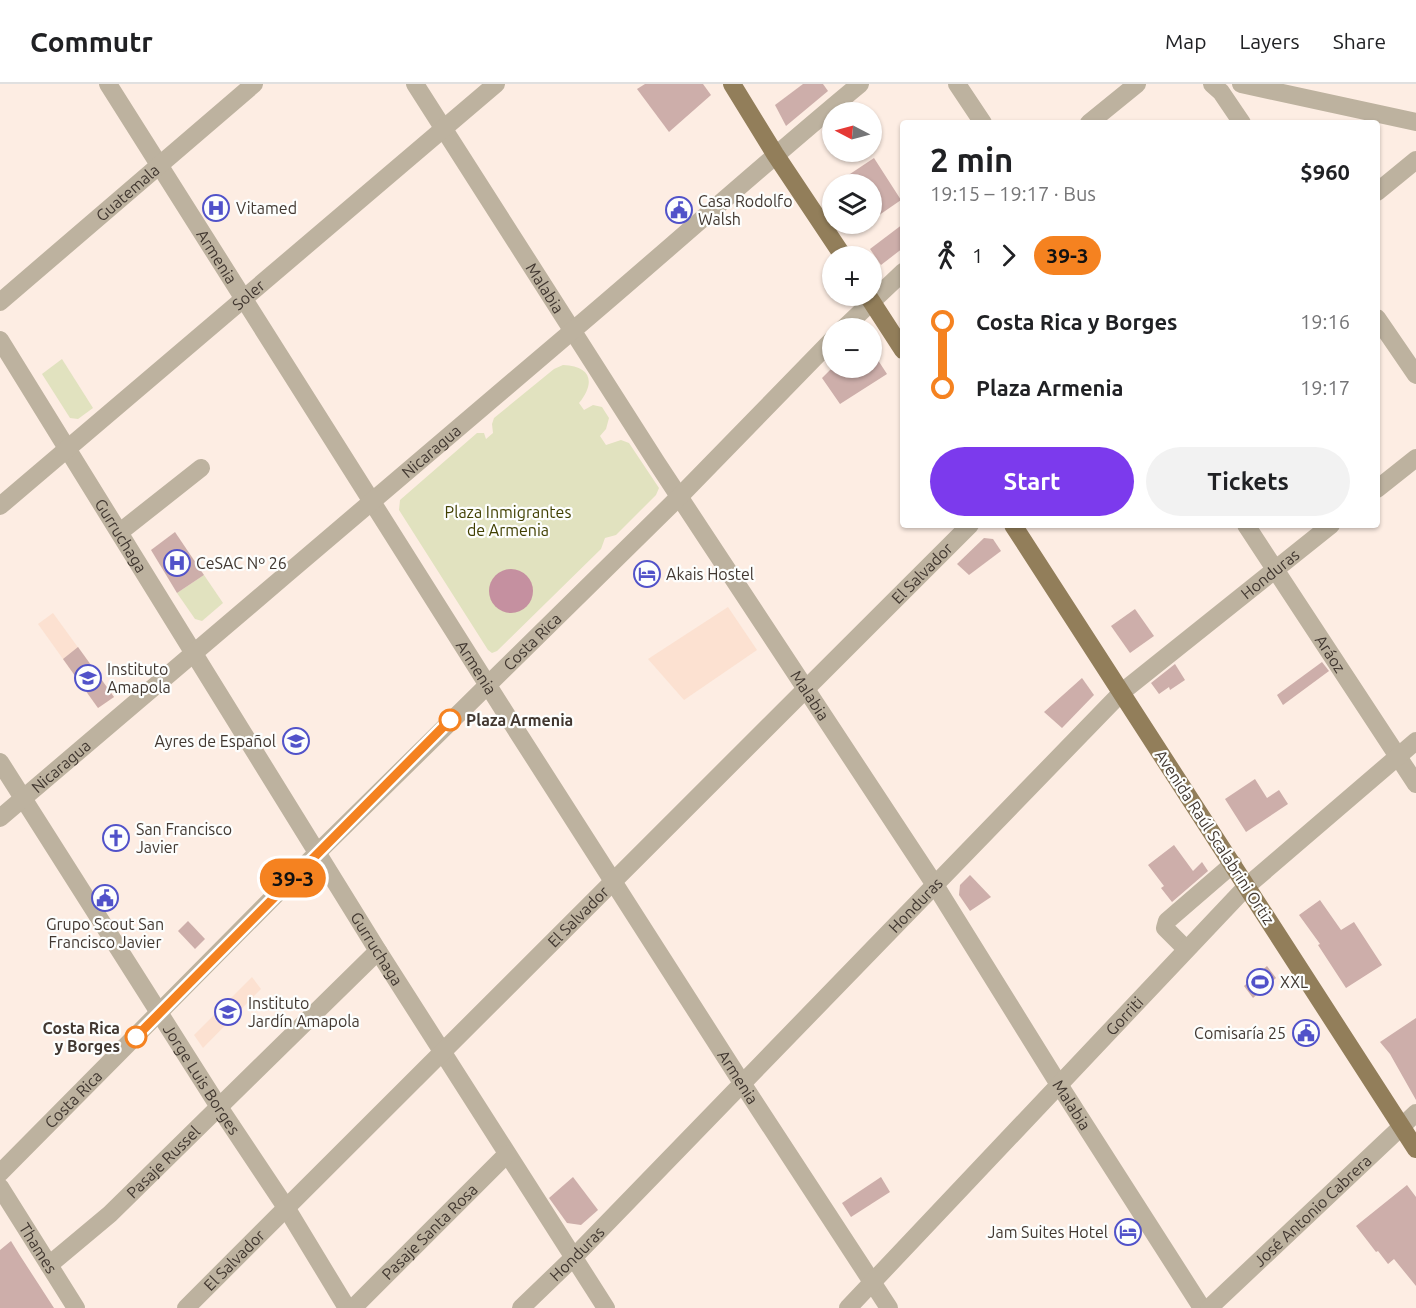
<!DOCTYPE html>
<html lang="en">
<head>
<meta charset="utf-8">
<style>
	body { margin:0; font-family:Ubuntu,sans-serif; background:#f2f2f2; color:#202124; height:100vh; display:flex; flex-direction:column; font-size:22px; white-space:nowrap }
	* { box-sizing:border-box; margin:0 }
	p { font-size:20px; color:#757577 }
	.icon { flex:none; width:33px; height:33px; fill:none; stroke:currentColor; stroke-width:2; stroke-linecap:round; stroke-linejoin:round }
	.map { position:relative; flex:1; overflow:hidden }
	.side { position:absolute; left:900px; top:36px; width:480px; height:408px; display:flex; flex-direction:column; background:#fff; border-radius:6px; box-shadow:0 2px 4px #0004 }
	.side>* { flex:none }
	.badge { padding:0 12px; border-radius:20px; font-size:21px; line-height:39px }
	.needle { width:39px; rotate:276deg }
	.controls { position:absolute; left:822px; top:18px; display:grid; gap:12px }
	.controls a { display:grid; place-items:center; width:60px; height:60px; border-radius:50%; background:#fff; box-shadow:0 2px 4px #0004; font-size:30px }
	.map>.badge { position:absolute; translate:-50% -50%; box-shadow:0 0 0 3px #fff }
	.legs { display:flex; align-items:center; gap:9px; height:66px; padding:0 30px; font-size:20px }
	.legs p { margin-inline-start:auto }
	.summary { display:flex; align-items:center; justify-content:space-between; height:102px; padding:0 30px }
	h1 { font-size:33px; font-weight:700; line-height:45px }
	.primary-button { display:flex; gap:12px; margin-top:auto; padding:12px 30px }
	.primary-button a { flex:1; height:69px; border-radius:36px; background:#7c3aed; color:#fff; font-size:24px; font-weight:700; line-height:69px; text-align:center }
	.primary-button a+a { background:#f2f2f2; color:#202124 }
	ul { padding:0 30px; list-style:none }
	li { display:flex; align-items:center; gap:21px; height:66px; font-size:22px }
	li i { display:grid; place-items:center; width:9px; height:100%; margin:0 8px; background:currentColor }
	li i::after { content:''; width:15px; height:15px; margin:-8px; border:4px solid; border-radius:50%; background:#fff }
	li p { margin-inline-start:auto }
	li:first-child i { background:linear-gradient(#0000 50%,currentColor 0) }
	li:last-child i { background:linear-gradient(currentColor 50%,#0000 0) }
	header { display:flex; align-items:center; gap:36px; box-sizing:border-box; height:84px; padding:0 30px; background:#fff; border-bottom:2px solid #e0e0e0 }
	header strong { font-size:28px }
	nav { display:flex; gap:33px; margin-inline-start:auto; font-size:21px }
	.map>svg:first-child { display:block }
	.built { fill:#fce1d1 }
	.green { fill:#e1e2bf }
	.water { fill:#c590a0 }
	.building { fill:#cdaeaa }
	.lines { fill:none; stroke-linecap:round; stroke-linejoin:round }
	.minor { stroke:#bdb29f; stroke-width:18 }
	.major { stroke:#927e5a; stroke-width:18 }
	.line-1-casing { stroke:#fff; stroke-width:14 }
	.line-1 { stroke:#f58220; stroke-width:9 }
	.stop-1-dot { fill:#fff; stroke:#f58220; stroke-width:3 }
	.labels { text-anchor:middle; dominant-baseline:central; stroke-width:4.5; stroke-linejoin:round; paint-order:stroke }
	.street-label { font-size:16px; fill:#423831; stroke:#fdfefd }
	.poi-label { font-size:16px; fill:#423831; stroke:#fdfefd; text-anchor:start }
	.park-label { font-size:16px; fill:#403f00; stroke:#fdfefd }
	.stop-label { font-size:16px; font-weight:bold; fill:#423831; stroke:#fdfefd; text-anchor:start }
</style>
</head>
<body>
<header>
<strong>Commutr</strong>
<nav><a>Map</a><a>Layers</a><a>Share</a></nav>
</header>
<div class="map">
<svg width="1416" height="1224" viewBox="0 0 1416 1224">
	<rect width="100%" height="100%" fill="#fdede3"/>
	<g class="built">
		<polygon points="728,523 757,566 684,616 648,575"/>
		<polygon points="53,529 114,613 98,624 38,540"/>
		<polygon points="252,893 261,905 203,964 194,951"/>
	</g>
	<g class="green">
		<polygon points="62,275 93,324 78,335 70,334 42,290"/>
		<path d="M563 281C591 282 596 298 579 319L584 326 593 321 602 323 609 334 606 345 600 352 606 361 621 356 629 359 659 404 656 411 616 451 605 454 601 465 497 567 492 569 488 566 399 426 400 416 477 349H484L486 355 493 349 492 340 494 334 554 285Z"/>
		<polygon points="204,491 223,519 202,537 195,535 177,509"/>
	</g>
	<circle class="water" cx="511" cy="507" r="22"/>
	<g class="building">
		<polygon points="645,0 703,0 711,11 669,48 637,5"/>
		<polygon points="803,0 823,0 828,7 786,42 775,21"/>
		<polygon points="874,74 901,116 872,136 872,100 835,100"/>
		<polygon points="903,140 903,164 881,181 870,165"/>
		<polygon points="872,267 887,290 840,320 822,294 832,284 872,284"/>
		<polygon points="175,448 204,491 177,509 151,466"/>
		<polygon points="984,454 993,455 1001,467 969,491 957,480"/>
		<polygon points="1135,525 1154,552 1130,569 1111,542"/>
		<polygon points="78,563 114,613 98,624 63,575"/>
		<polygon points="1322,578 1329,587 1283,621 1277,611"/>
		<polygon points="1175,580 1185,596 1170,606 1169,603 1159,610 1151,599"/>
		<polygon points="1082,594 1094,611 1062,644 1044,628"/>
		<polygon points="1255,695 1267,714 1279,706 1288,720 1246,748 1225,715"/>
		<polygon points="1174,761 1193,787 1202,778 1208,787 1172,818 1161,804 1164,802 1148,781"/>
		<polygon points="970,791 991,813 970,827 959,811 960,801"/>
		<polygon points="1320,816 1341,846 1354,838 1382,881 1346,904 1318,861 1320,860 1299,831"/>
		<polygon points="188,837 205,855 195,865 178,847"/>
		<polygon points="1267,882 1276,894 1253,914 1244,902"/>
		<polygon points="1416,934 1416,1016 1390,970 1380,958"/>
		<polygon points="573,1093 598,1126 581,1141 567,1139 549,1114"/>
		<polygon points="881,1093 890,1108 851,1133 842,1119"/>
		<polygon points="1407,1101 1416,1113 1416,1202 1394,1175 1388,1180 1378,1167 1376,1168 1356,1142"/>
		<polygon points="11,1157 19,1170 54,1224 0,1224 0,1166"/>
	</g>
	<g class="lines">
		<g class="minor">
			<path id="s1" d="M108 0 513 641 742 999 889 1224"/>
			<path id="s2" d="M415 0 657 379 935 801 1058 999 1202 1224"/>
			<polyline points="957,0 983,39"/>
			<polyline points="1212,0 1221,8 1242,39"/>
			<polyline points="1241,0 1416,38"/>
			<polyline points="1089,39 1137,0"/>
			<polyline points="1377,108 1416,76"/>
			<path id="s3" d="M0 218 254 0"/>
			<polyline points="1377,234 1416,291"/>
			<polyline points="844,244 903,188"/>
			<path id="s4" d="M0 256 378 867 606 1224"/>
			<polyline points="1377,405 1416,374"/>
			<path id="s5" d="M0 422 496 0"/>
			<path id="s6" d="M1246 441 1416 700"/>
			<polyline points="120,448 201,384"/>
			<path id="s7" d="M0 678 219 1023 287 1125 347 1224"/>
			<path id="s8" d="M0 734C190 572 381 410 571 248 668 166 762 81 860 0"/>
			<polyline points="1186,865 1165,844 1167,837 1233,780"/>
			<path id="s9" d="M0 1089 318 768 680 412 832 256"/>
			<path id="s10" d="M0 1103 76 1224"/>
			<path id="s11" d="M49 1181 110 1130 378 867"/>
			<path id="s12" d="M186 1224 970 441"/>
			<path id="s13" d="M353 1224 507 1070"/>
			<path id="s14" d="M521 1224 574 1173 1122 608 1331 441"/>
			<path id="s15" d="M848 1224 1247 802 1416 657"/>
			<path id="s16" d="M1209 1224 1416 1029"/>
		</g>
		<g class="major">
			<polyline points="732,0 775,70 843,172"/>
			<polyline points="868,212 903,266"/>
			<polyline points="1013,441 1416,1065"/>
		</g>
	</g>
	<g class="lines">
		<defs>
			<polyline id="line-1" points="136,953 450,636"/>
		</defs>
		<use href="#line-1" class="line-1-casing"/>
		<use href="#line-1" class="line-1"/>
	</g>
	<defs>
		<symbol id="hospital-ring" viewBox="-11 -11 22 22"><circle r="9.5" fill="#fdfefd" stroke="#5152c9" stroke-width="1.5"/><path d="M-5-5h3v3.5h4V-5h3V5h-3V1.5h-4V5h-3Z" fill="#5152c9"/></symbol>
		<symbol id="civic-ring" viewBox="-11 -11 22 22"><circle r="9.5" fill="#fdfefd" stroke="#5152c9" stroke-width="1.5"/><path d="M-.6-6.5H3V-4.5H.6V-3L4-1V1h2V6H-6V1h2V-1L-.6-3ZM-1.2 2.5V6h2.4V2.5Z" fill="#5152c9"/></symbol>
		<symbol id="hotel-ring" viewBox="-11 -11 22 22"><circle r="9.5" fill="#fdfefd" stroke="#5152c9" stroke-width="1.5"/><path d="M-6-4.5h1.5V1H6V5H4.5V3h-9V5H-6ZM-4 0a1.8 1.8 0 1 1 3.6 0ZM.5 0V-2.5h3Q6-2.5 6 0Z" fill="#5152c9"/></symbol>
		<symbol id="school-ring" viewBox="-11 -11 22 22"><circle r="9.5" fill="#fdfefd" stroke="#5152c9" stroke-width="1.5"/><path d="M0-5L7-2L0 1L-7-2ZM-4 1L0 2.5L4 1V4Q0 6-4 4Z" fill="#5152c9"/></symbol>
		<symbol id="university-ring" viewBox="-11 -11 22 22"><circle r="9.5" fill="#fdfefd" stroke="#5152c9" stroke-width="1.5"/><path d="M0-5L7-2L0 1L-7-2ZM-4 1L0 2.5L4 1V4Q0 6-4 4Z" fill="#5152c9"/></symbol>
		<symbol id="church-ring" viewBox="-11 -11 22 22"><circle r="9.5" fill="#fdfefd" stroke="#5152c9" stroke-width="1.5"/><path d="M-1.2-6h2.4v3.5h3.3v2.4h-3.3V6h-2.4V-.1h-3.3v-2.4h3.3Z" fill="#5152c9"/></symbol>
		<symbol id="stadium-ring" viewBox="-11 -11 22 22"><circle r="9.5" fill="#fdfefd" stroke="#5152c9" stroke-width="1.5"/><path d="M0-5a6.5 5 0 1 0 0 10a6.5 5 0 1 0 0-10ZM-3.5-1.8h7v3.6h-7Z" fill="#5152c9"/></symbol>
	</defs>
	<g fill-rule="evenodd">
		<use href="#hospital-ring" x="201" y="109" width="30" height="30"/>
		<use href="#civic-ring" x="664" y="111" width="30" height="30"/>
		<use href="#hospital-ring" x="162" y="464" width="30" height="30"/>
		<use href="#hotel-ring" x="632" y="475" width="30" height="30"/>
		<use href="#school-ring" x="73" y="579" width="30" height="30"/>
		<use href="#university-ring" x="281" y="642" width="30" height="30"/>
		<use href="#church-ring" x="101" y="739" width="30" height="30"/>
		<use href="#civic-ring" x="90" y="799" width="30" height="30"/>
		<use href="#stadium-ring" x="1245" y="883" width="30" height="30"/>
		<use href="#school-ring" x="213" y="913" width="30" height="30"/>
		<use href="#civic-ring" x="1291" y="934" width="30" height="30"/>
		<use href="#hotel-ring" x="1113" y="1133" width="30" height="30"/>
	</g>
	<g class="stop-1-dot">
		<circle cx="450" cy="636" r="10"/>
		<circle cx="136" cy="953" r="10"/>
	</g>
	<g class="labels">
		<g class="street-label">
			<text stroke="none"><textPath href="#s3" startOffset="168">Guatemala</textPath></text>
			<text stroke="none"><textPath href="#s1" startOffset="204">Armenia</textPath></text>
			<text stroke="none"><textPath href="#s2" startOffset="242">Malabia</textPath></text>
			<text stroke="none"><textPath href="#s5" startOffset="326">Soler</textPath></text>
			<text stroke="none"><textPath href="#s8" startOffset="566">Nicaragua</textPath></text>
			<text stroke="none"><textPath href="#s4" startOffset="230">Gurruchaga</textPath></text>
			<text stroke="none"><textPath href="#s12" startOffset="1040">El Salvador</textPath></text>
			<text stroke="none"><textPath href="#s14" startOffset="1050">Honduras</textPath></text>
			<text stroke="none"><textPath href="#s9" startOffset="752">Costa Rica</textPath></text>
			<text stroke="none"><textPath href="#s6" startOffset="154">Aráoz</textPath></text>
			<text stroke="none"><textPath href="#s1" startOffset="690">Armenia</textPath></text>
			<text stroke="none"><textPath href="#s2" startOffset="728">Malabia</textPath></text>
			<text stroke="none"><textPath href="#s8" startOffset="80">Nicaragua</textPath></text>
			<text transform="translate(1215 753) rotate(57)">Avenida Raúl Scalabrini Ortiz</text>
			<text stroke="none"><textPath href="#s14" startOffset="564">Honduras</textPath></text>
			<text stroke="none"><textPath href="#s12" startOffset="554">El Salvador</textPath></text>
			<text stroke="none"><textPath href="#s4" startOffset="716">Gurruchaga</textPath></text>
			<text stroke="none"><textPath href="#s15" startOffset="402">Gorriti</textPath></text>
			<text stroke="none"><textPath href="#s1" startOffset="1176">Armenia</textPath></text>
			<text stroke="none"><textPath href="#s7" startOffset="376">Jorge Luis Borges</textPath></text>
			<text stroke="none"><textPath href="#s9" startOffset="104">Costa Rica</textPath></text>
			<text stroke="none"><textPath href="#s2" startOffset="1214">Malabia</textPath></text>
			<text stroke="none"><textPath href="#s11" startOffset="154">Pasaje Russel</textPath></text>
			<text stroke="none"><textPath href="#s16" startOffset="142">José Antonio Cabrera</textPath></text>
			<text stroke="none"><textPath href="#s13" startOffset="108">Pasaje Santa Rosa</textPath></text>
			<text stroke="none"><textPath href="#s10" startOffset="72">Thames</textPath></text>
			<text stroke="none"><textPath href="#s14" startOffset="78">Honduras</textPath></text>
			<text stroke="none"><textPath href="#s12" startOffset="68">El Salvador</textPath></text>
		</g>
		<g class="poi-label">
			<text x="698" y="117">Casa Rodolfo<tspan x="698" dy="18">Walsh</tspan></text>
			<text x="236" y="124">Vitamed</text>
			<text x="196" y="479">CeSAC Nº 26</text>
			<text x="666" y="490">Akais Hostel</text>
			<text x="107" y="585">Instituto<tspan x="107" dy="18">Amapola</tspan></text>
			<text x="276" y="657" text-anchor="end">Ayres de Español</text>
			<text x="136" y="745">San Francisco<tspan x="136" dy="18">Javier</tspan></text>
			<text x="105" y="840" text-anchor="middle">Grupo Scout San<tspan x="105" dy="18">Francisco Javier</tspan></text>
			<text x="1280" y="898">XXL</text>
			<text x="248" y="919">Instituto<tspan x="248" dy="18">Jardín Amapola</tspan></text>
			<text x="1286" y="949" text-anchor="end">Comisaría 25</text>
			<text x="1108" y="1148" text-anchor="end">Jam Suites Hotel</text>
		</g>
		<g class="park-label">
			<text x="508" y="428">Plaza Inmigrantes<tspan x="508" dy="18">de Armenia</tspan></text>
		</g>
		<g class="stop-label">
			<text x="466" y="636">Plaza Armenia</text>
			<text x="120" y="944" text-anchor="end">Costa Rica<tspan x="120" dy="18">y Borges</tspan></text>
		</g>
	</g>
</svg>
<div class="controls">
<a><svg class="needle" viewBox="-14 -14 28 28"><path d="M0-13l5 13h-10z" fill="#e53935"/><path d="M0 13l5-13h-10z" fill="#757577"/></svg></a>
<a><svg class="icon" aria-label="layers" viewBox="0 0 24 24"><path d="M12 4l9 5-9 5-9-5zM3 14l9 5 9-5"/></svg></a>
<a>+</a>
<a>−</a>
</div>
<b class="badge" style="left:293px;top:794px;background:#f58220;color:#111">39-3</b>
<section class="side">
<div class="summary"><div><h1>2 min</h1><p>19:15 – 19:17 · Bus</p></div><b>$960</b></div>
<div class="legs"><svg class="icon" aria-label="walk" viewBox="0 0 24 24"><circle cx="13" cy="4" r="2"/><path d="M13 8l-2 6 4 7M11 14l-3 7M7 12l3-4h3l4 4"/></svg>1<svg class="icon" aria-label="forward" viewBox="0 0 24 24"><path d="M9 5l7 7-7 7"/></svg><b class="badge" style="background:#f58220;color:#111">39-3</b></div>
<ul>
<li><i style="color:#f58220"></i><b>Costa Rica y Borges</b><p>19:16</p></li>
<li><i style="color:#f58220"></i><b>Plaza Armenia</b><p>19:17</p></li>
</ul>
<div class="primary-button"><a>Start</a><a>Tickets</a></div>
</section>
</div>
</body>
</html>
